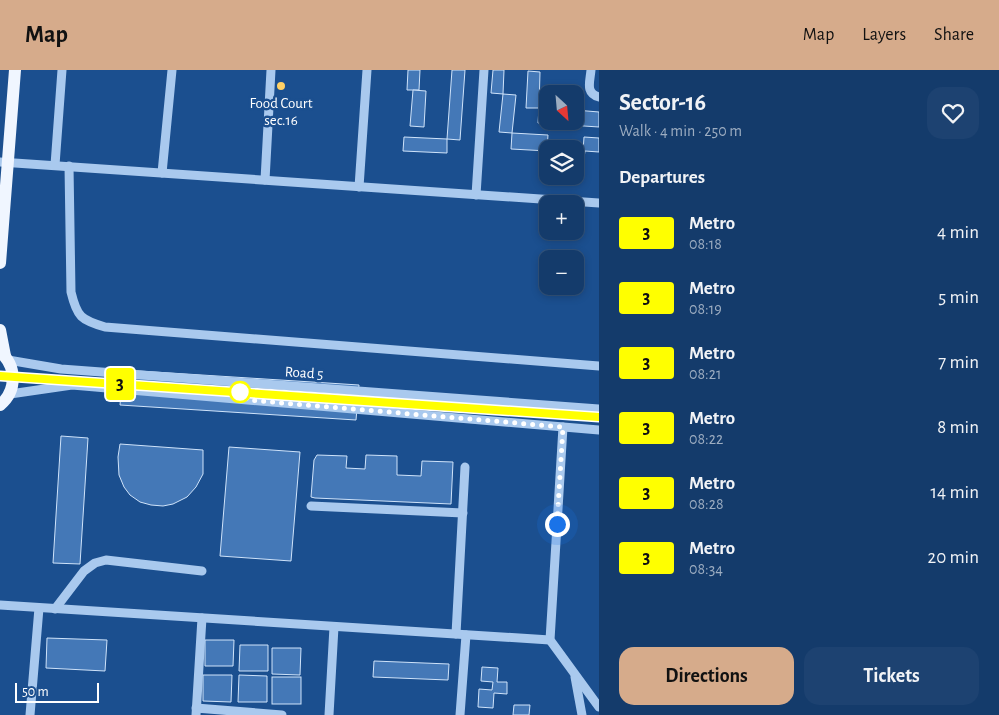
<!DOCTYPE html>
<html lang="en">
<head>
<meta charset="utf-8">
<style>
	body { margin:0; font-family:"Alegreya Sans",sans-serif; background:#1d4271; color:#f1f3f6; height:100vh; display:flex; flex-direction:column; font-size:19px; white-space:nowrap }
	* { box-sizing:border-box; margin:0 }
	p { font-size:16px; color:#9dadc1 }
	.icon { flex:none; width:28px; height:28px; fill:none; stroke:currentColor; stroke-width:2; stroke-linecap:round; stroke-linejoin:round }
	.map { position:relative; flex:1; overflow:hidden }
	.drawer { display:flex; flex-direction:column; background:#143b6b; width:400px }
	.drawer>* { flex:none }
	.badge { padding:0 10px; border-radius:4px; font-size:18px; line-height:32px }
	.needle { width:32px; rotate:154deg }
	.buttons { position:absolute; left:539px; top:15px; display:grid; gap:10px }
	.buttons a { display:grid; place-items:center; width:45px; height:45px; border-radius:10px; background:#143b6b; box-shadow:0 2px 8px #0003,0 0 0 1px #33557e; font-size:25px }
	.scale { position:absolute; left:15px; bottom:12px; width:84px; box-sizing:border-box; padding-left:5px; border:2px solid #fff; border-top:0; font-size:14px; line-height:18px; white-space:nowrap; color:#fff; -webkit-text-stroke:4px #1b4f8f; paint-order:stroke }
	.you { position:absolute; width:25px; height:25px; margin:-12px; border:4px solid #fff; border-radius:50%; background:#1a73e8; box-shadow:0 0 0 8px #1a73e833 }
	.map>.badge { position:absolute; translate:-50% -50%; box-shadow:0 0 0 2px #fff }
	h2 { padding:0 20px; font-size:19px; line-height:45px }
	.round { display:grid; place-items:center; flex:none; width:52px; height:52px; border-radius:15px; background:#1d4271 }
	.head { display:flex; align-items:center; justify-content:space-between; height:85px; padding:0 20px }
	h1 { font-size:24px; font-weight:700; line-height:38px }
	.cta { display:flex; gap:10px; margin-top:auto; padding:10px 20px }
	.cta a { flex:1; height:58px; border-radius:15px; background:#d6ab8b; color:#111; font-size:20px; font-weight:700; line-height:58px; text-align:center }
	.cta a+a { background:#1d4271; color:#f1f3f6 }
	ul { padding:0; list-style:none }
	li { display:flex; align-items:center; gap:15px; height:65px; padding:0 20px }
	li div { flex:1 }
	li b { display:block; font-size:19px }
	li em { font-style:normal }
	li .badge { min-width:55px; font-weight:700; text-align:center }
	header { display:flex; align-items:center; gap:30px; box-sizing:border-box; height:70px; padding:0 25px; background:#d6ab8b; color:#111 }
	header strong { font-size:24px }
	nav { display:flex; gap:28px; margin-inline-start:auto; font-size:18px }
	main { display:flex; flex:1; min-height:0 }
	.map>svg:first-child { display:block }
	.building { fill:#4478b7; stroke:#cfe3fa }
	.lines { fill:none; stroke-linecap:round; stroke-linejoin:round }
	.minor { stroke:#a9c9ee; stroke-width:9 }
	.major { stroke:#f0f6ff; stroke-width:12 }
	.rail-casing { stroke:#fff; stroke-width:5 }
	.rail { stroke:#1b4f8f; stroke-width:3; stroke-dasharray:9; stroke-linecap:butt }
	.line-casing { stroke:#fff; stroke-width:11 }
	.line { stroke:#ff0; stroke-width:8 }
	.walk { stroke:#fff; stroke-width:5; stroke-dasharray:0 9 }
	.poi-dot { fill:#ffd166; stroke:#1b4f8f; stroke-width:2 }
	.stop-dot { fill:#fff; stroke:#ff0; stroke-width:2.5 }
	.labels { text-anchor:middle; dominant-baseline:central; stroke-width:5; stroke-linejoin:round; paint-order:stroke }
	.poi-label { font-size:15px; fill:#fff; stroke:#1b4f8f }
	.street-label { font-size:15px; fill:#fff; stroke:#1b4f8f }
</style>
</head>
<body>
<header>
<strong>Map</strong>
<nav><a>Map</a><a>Layers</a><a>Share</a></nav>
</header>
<main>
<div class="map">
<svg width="599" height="645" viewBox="0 0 599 645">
	<rect width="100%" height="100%" fill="#1b4f8f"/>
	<g class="building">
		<polygon points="408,0 420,0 419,20 407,20"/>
		<polygon points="452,0 465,0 460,70 447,69"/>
		<polygon points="493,0 504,0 503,24 491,23"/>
		<polygon points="528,1 540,2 539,38 526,38"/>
		<polygon points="413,20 426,21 424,57 410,56"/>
		<polygon points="503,24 516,25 512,63 499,62"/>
		<polygon points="539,38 548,39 548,51 575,51 575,40 599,42 599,57 538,53"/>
		<polygon points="512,63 548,65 547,79 548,81 511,79"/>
		<polygon points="404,67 447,69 447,83 403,81"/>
		<polygon points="584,67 599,68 599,82 585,81 583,95 575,95 575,81 583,81"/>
		<polygon points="123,300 359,315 356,350 120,335"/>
		<polygon points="61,366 88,368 80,494 53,493"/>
		<polygon points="120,374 203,380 203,404 196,417 187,427 173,434 163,436 151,435 140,432 130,425 124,417 119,405 118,387"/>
		<polygon points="229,377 300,382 291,491 220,486"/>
		<polygon points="317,385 347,386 346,398 365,399 366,385 397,386 397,405 421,406 422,391 453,392 451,434 315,428 311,427 314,390"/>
		<polygon points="47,568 107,570 105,601 46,598"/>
		<polygon points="205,570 234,570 233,596 205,596"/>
		<polygon points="240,575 268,575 268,601 239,601"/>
		<polygon points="272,578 301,578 300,605 272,604"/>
		<polygon points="374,591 449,594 448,610 373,607"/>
		<polygon points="482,597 498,598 497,612 507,612 507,624 494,623 493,638 478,637 479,619 492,620 493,612 481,611"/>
		<polygon points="203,605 232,605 231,632 203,631"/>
		<polygon points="239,605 267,606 267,632 238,632"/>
		<rect x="272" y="607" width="29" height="27"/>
		<polygon points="514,635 530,635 529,645 513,645"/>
	</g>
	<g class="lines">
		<g class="minor">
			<path d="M591 0C590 12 585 23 599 27"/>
			<polyline points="0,92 599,133"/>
			<polyline points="55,95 62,0"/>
			<path d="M69 96 71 222C77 247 81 250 105 257L599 296"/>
			<polyline points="162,103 172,0"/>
			<polyline points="265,110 271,0"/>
			<polyline points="359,117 367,0"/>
			<polyline points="476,125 484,0"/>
			<polyline points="8,290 61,299 599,339"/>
			<polyline points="10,324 72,315 599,360"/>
			<polyline points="563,357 550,570 599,637"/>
			<polyline points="311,436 463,443"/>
			<polyline points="0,535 550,570"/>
			<polyline points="55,539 84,501 95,493 106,490 202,501"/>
			<polyline points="456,564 465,397"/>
			<polyline points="575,607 582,645"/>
			<polyline points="196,638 282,645"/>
			<polyline points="30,645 39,538"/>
			<polyline points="196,645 202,548"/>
			<polyline points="329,645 334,557"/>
			<polyline points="460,645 466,565"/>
		</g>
		<g class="major">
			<polyline points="0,193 15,0"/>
			<polyline points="0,260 5,286"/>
			<path d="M0 282C17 296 17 321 0 335"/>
		</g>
		<defs>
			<polyline id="rail" points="0,306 599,347"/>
		</defs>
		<use href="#rail" class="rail-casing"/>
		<use href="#rail" class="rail"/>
	</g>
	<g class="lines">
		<defs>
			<polyline id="line" points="0,306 599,347"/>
		</defs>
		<use href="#line" class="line-casing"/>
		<use href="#line" class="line"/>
		<polyline class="walk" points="240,322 248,330 563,357 557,454"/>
	</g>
	<circle class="poi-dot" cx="281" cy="16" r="5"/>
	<circle class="stop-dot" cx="240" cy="322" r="10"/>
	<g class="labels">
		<g class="poi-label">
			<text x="281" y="33">Food Court<tspan x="281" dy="17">sec.16</tspan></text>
		</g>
		<g class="street-label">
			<text transform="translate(304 303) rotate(4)">Road 5</text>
		</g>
	</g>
</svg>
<div class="buttons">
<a><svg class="needle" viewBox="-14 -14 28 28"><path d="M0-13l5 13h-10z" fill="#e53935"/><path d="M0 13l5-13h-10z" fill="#9dadc1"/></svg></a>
<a><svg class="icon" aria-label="layers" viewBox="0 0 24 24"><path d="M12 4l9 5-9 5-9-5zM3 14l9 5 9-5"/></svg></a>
<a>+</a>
<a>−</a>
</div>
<div class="scale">50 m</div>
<div class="you" style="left:557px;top:454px"></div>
<b class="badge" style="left:120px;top:314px;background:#ff0;color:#111">3</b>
</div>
<section class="drawer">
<div class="head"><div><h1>Sector-16</h1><p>Walk · 4 min · 250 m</p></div><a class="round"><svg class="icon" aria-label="heart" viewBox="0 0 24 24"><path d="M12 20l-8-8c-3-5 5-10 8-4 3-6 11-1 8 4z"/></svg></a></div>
<h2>Departures</h2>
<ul>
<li><span class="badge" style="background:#ff0;color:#111">3</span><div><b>Metro</b><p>08:18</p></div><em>4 min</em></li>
<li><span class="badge" style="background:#ff0;color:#111">3</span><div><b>Metro</b><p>08:19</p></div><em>5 min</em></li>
<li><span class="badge" style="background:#ff0;color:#111">3</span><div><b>Metro</b><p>08:21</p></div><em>7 min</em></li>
<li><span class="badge" style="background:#ff0;color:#111">3</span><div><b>Metro</b><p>08:22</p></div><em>8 min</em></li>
<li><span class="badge" style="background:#ff0;color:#111">3</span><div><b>Metro</b><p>08:28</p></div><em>14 min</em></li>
<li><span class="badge" style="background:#ff0;color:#111">3</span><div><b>Metro</b><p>08:34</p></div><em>20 min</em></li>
</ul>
<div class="cta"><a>Directions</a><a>Tickets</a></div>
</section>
</main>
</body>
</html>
